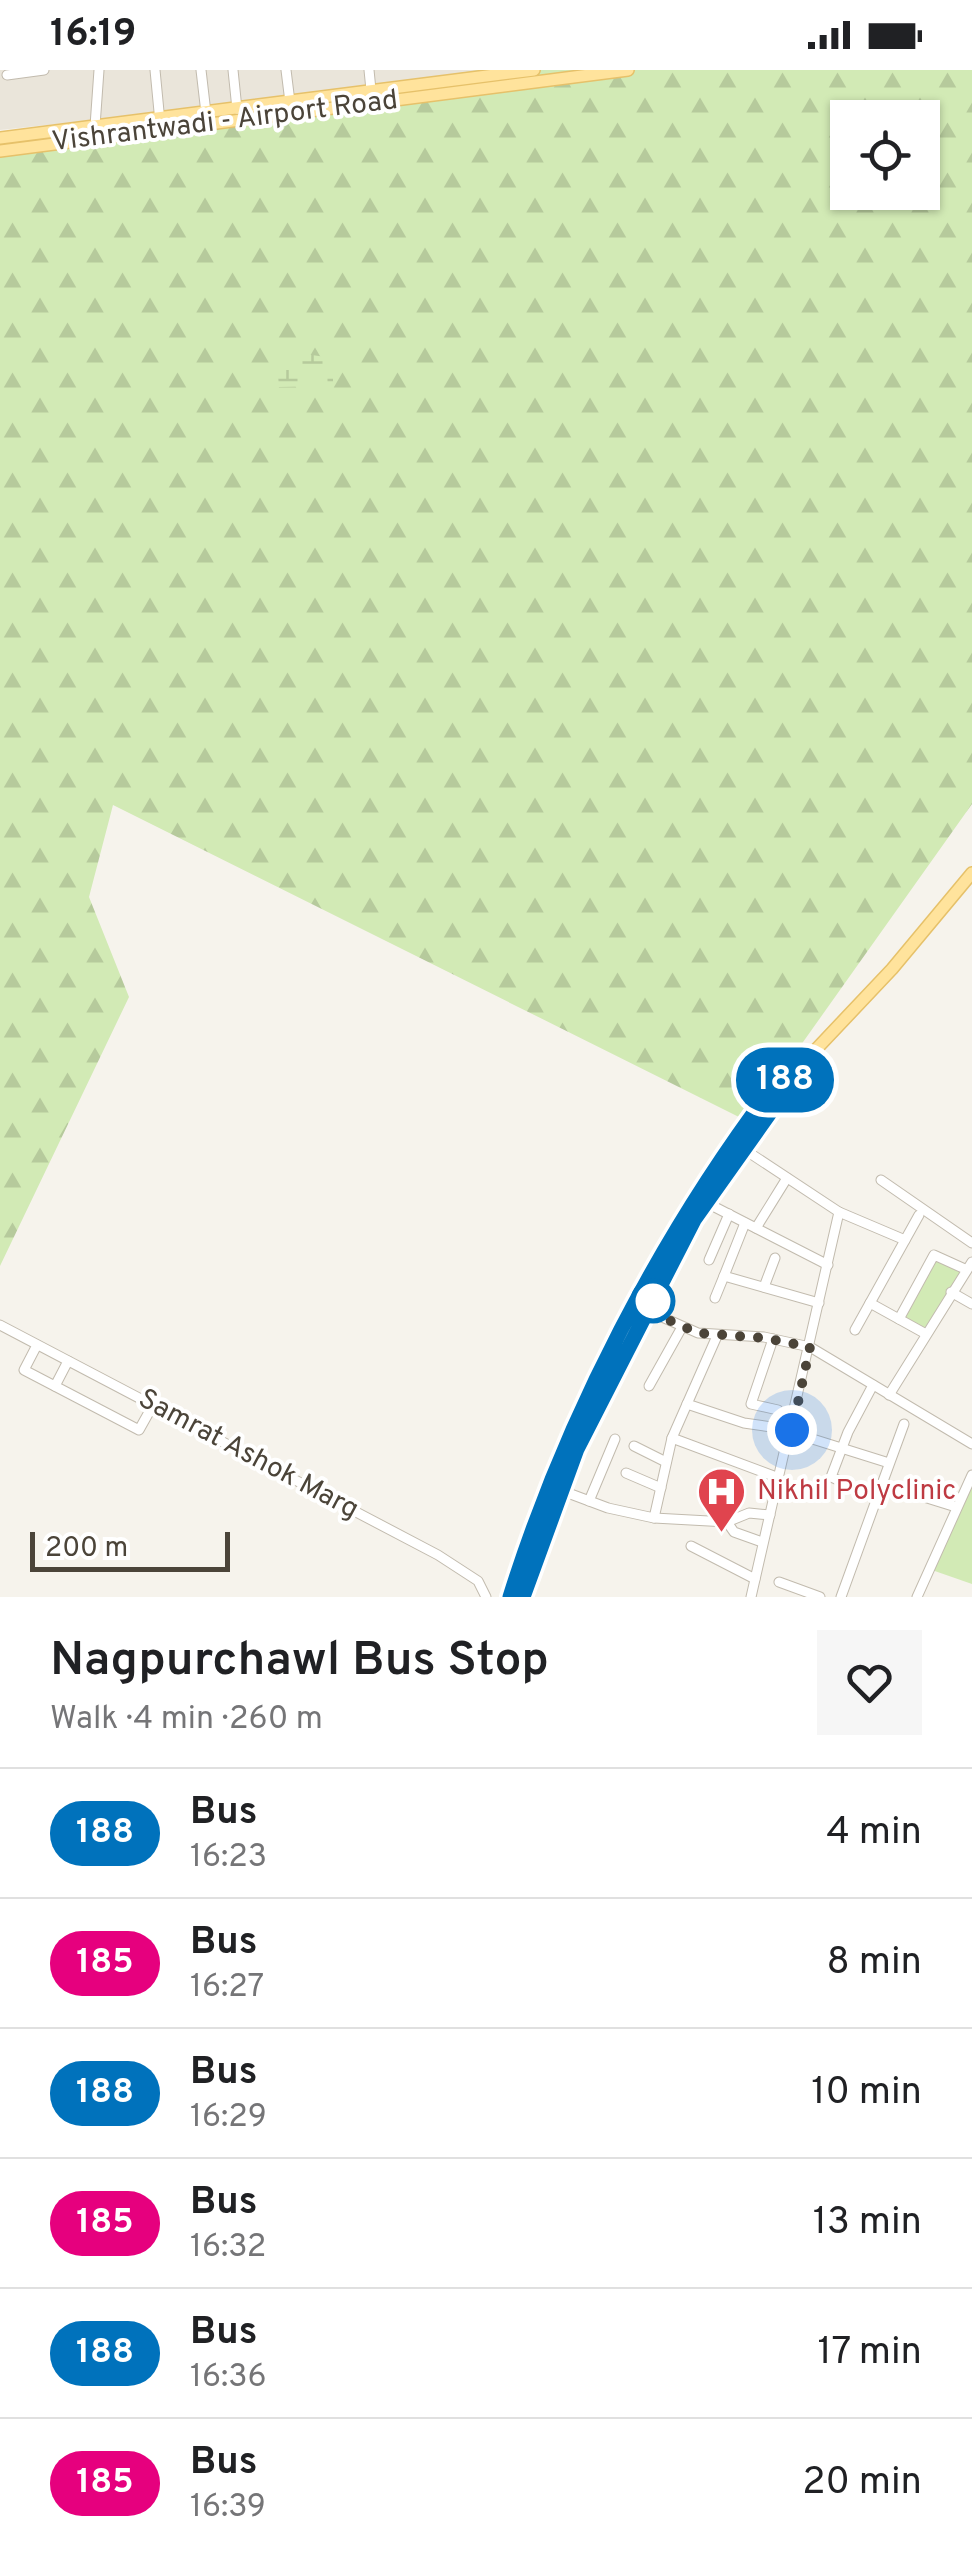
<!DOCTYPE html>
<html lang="en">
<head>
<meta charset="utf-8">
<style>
	body { margin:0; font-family:Overpass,sans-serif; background:#f6f6f6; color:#202124; height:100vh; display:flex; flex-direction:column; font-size:38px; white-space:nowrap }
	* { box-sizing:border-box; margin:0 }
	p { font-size:32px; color:#757577 }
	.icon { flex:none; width:55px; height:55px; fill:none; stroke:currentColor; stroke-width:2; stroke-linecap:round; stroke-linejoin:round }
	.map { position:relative; height:1527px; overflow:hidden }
	.side { display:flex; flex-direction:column; background:#fff; flex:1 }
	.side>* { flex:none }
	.badge { padding:0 20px; border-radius:32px; font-size:35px; line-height:65px }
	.fabs { position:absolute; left:830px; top:30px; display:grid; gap:20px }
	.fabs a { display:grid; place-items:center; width:110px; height:110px; border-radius:0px; background:#fff; box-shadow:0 2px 8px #0004; font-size:50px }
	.scale { position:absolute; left:30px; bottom:25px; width:200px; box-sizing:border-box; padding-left:10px; border:5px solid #4b4439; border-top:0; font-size:28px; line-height:35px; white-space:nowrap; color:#4b4439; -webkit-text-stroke:8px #fff; paint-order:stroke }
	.you { position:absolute; width:50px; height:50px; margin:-25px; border:8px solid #fff; border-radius:50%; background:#1a73e8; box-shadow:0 0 0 15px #1a73e833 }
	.map>.badge { position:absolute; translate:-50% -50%; box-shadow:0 0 0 5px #fff }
	.round { display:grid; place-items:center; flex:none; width:105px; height:105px; border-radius:0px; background:#f6f6f6 }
	.overview { display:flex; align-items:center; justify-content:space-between; height:170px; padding:0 50px }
	h1 { font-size:48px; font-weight:600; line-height:75px }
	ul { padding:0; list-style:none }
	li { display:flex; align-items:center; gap:30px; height:130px; padding:0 50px; border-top:2px solid #e0e0e0 }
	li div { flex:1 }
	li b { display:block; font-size:38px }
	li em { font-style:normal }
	li .badge { min-width:110px; font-weight:700; text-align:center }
	.status { display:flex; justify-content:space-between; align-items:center; height:70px; padding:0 50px; background:#fff; direction:ltr }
	.status svg { height:28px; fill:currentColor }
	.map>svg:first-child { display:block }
	.residential { fill:#eae5da }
	.forest { fill:url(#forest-firs); fill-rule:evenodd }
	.wetland { fill:url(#wetland-marsh) }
	.park { fill:#d2eab5 }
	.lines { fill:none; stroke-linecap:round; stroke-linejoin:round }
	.minor-casing { stroke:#c2bbae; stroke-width:11 }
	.major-casing { stroke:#e6c16a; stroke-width:14 }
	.minor { stroke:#fff; stroke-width:9 }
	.major { stroke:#ffe39c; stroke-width:11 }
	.line-casing { stroke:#fff; stroke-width:22 }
	.line { stroke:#0072bc; stroke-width:15 }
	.walk { stroke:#4b4439; stroke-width:10; stroke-dasharray:0 18 }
	.stop-dot { fill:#fff; stroke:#0072bc; stroke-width:5 }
	.labels { text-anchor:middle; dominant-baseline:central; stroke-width:8; stroke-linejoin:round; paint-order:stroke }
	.street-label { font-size:28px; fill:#4b4439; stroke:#fff }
	.health-label { font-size:28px; fill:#be3a42; stroke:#fff; text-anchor:start }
</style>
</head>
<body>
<div class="status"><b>16:19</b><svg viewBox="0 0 49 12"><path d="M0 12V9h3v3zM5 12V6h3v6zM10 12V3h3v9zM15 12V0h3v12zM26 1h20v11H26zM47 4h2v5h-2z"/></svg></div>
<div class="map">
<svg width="972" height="1527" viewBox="0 0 972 1527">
	<defs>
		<pattern id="forest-firs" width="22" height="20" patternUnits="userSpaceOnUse" patternTransform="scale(2.5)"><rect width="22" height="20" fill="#d2eab5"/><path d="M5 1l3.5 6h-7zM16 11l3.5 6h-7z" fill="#b6ca9c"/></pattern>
		<pattern id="wetland-marsh" width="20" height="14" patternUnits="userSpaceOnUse" patternTransform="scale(2.5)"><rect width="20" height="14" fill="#d2eab5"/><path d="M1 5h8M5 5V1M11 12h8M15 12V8" fill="none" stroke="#b6ca9c"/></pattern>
	</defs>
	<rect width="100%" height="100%" fill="#f6f3ec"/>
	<polygon class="residential" points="0,0 517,0 371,20 0,60"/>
	<path class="forest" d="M479 0H972V734L747 1051 113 735 89 827 129 927 0 1196V73ZM848 48H922V122H848Z"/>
	<polygon class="wetland" points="276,280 333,288 333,316 279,317"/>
	<g class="park">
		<polygon points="934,1185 965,1199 926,1264 899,1249"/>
		<polygon points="972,1414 972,1514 929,1499"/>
	</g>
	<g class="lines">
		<defs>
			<g id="minor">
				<polyline points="155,0 160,52"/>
				<polyline points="201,0 206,43"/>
				<polyline points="233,0 237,39"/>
				<polyline points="286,0 290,32"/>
				<polyline points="369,0 371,20"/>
				<polyline points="7,5 44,0"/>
				<polyline points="95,56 99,0"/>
				<polyline points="739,1076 839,1142 751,1527"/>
				<polyline points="881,1110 972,1173"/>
				<polyline points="701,1130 828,1195"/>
				<polyline points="839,1142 905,1170"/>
				<polyline points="745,1153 724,1206 819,1233"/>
				<polyline points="756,1158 787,1108"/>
				<polyline points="709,1190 729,1144"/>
				<polyline points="764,1217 775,1188"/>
				<polyline points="951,1222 972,1234"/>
				<polyline points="715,1228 724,1206"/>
				<polyline points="870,1233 926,1264"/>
				<polyline points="637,1236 698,1263 764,1267 810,1277 972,1374"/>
				<polyline points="899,1249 934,1185 965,1199"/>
				<polyline points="0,1255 438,1485 478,1511 486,1527"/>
				<polyline points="855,1260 919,1145"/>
				<polyline points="773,1269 751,1334 778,1340"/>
				<polyline points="37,1275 24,1300 139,1360 153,1335"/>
				<polyline points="873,1315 848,1362 831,1407 876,1427"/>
				<polyline points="55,1316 68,1291"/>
				<polyline points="649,1316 682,1257"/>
				<polyline points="889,1325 972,1192"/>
				<polyline points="687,1334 744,1353 792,1360"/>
				<polyline points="803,1366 889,1393"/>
				<polyline points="672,1368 779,1408"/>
				<polyline points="634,1376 666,1392"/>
				<polyline points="626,1403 661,1418"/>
				<polyline points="882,1414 904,1354"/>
				<polyline points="560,1420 608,1438 654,1448 672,1368 717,1266"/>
				<polyline points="589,1431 615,1369"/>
				<polyline points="654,1448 727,1452 749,1443 770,1445"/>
				<polyline points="727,1452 734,1462 762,1472"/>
				<polyline points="691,1476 755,1509"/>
				<polyline points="779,1512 820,1527"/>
				<polyline points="841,1527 882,1414 956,1437"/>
				<polyline points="917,1527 972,1405"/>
			</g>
			<g id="major">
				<polyline points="0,68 534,0"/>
				<polyline points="0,81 628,0"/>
				<path d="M510 1527C569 1345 659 1169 774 1016L789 1008 892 899 972 803"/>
				<polyline points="523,1527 577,1379 694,1150 784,1023 789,1008"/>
			</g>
		</defs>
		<use href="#minor" class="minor-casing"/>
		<use href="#major" class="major-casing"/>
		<use href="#minor" class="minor"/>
		<use href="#major" class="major"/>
	</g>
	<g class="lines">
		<defs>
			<path id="line" d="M510 1527C566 1348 661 1165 774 1016L789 1008 784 1023 694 1150 577 1379 523 1527"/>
		</defs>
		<use href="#line" class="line-casing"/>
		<use href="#line" class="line"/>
		<polyline class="walk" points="653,1231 648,1241 698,1263 764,1268 810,1277 792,1360"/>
	</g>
	<defs>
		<symbol id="hospital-pin" viewBox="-11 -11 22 30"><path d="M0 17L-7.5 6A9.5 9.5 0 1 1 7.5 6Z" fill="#e0444e" stroke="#fff"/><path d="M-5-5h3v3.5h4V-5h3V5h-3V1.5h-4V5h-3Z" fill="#fff"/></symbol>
	</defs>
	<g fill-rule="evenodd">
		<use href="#hospital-pin" x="694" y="1394" width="55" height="75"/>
	</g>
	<circle class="stop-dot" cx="653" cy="1231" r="20"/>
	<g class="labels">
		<g class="street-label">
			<text transform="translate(225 52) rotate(-7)">Vishrantwadi - Airport Road</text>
			<text transform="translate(248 1385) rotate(28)">Samrat Ashok Marg</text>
		</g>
		<g class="health-label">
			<text x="757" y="1422">Nikhil Polyclinic</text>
		</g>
	</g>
</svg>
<div class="fabs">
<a><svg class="icon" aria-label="locate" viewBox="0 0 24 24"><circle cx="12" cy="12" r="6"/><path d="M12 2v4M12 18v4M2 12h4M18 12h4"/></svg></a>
</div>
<div class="scale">200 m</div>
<div class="you" style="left:792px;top:1360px"></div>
<b class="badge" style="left:785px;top:1010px;background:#0072bc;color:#fff">188</b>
</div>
<section class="side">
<div class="overview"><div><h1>Nagpurchawl Bus Stop</h1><p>Walk · 4 min · 260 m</p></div><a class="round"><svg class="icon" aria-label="heart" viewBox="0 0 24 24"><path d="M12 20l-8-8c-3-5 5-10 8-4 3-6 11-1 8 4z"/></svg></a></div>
<ul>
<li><span class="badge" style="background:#0072bc;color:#fff">188</span><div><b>Bus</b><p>16:23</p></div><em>4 min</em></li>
<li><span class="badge" style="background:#e6007e;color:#fff">185</span><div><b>Bus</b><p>16:27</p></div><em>8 min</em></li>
<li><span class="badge" style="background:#0072bc;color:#fff">188</span><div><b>Bus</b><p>16:29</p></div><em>10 min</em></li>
<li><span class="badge" style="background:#e6007e;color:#fff">185</span><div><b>Bus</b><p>16:32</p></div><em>13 min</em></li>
<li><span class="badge" style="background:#0072bc;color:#fff">188</span><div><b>Bus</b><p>16:36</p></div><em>17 min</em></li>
<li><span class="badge" style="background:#e6007e;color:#fff">185</span><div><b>Bus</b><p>16:39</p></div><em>20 min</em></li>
</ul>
</section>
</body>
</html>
